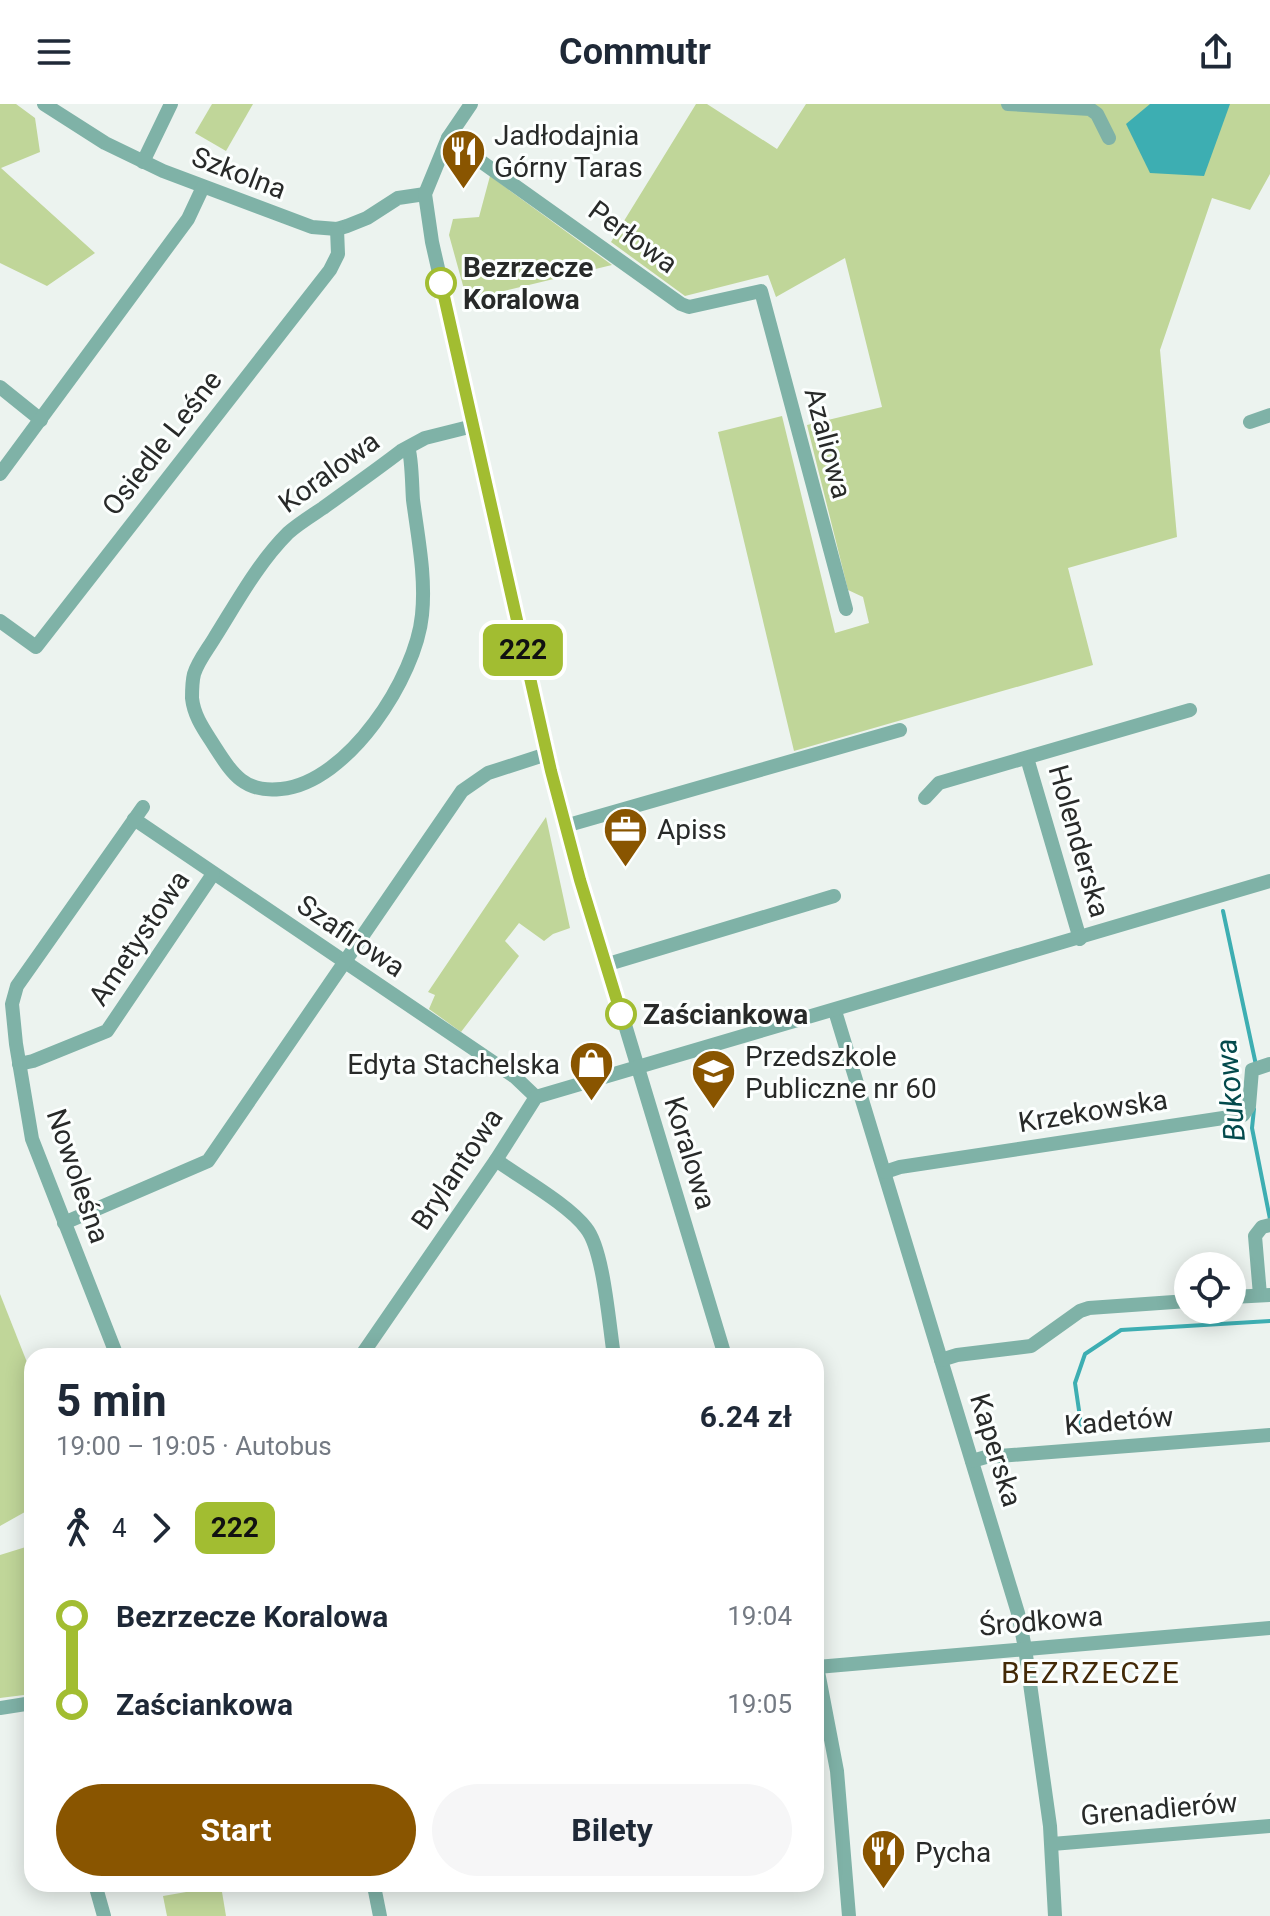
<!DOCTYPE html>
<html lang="pl">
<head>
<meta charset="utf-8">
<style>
	body { margin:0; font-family:Roboto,sans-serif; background:#f6f6f7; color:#1f2937; height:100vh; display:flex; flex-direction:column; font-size:30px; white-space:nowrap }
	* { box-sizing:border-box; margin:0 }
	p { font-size:26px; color:#747a83 }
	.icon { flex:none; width:44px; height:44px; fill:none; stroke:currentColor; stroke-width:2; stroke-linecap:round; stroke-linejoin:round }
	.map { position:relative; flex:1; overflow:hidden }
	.details { position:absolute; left:24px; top:1244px; width:800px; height:544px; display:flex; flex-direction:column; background:#fff; border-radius:24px; box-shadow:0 4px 20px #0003 }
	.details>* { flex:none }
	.badge { padding:0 16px; border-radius:12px; font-size:28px; line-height:52px }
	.tools { position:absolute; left:1174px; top:1148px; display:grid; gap:16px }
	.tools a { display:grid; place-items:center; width:72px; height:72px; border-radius:50%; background:#fff; box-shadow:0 4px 20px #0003; font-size:40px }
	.map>.badge { position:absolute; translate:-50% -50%; box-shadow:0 0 0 4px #fff }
	.legs { display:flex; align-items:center; gap:12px; height:88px; padding:0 32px; font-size:26px }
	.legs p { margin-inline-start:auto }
	.headline { display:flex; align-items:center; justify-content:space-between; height:136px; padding:0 32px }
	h1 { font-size:44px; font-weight:700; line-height:60px }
	.cta { display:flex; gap:16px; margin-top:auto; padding:16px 32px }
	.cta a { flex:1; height:92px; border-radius:48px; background:#895500; color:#fff; font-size:32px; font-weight:700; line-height:92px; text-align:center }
	.cta a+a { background:#f6f6f7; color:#1f2937 }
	ul { padding:0 32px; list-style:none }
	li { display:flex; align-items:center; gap:28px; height:88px; font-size:30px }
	li i { display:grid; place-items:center; width:12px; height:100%; margin:0 10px; background:currentColor }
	li i::after { content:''; width:20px; height:20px; margin:-10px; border:6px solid; border-radius:50%; background:#fff }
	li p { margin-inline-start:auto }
	li:first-child i { background:linear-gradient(#0000 50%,currentColor 0) }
	li:last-child i { background:linear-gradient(currentColor 50%,#0000 0) }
	header { display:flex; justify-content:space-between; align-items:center; height:104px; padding:0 32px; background:#fff; font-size:36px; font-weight:700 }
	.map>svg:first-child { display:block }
	.green { fill:#c0d699 }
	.water { fill:#3daeb2 }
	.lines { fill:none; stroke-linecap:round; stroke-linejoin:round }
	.stream { stroke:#3daeb2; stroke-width:4 }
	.minor { stroke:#7fb2a7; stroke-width:14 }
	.line-1-casing { stroke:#fff; stroke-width:18 }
	.line-1 { stroke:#a2bd31; stroke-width:12 }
	.stop-1-dot { fill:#fff; stroke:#a2bd31; stroke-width:4 }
	.labels { text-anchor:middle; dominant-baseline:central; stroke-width:6; stroke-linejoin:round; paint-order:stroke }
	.poi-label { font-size:28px; fill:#282a29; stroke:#fcfffe; text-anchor:start }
	.street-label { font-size:28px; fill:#282a29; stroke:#fcfffe }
	.stop-label { font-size:28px; font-weight:bold; fill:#282a29; stroke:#fcfffe; text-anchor:start }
	.water-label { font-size:30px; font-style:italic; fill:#034a4c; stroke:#fcfffe }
	.neighbourhood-label { font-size:30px; letter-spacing:2px; fill:#442a08; stroke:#fcfffe }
</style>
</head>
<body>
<header><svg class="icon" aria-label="menu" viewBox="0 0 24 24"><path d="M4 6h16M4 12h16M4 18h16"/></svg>Commutr<svg class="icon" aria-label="share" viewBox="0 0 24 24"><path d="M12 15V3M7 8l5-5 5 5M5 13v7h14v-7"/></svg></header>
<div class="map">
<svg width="1270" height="1812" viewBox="0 0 1270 1812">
	<rect width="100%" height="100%" fill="#ecf3ef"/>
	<g class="green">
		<polygon points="0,0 16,0 35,14 40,48 1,64 95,149 47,182 0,159"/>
		<polygon points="212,0 253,0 226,47 195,29"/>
		<polygon points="696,0 707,0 777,45 806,0 1270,0 1270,70 1250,106 1212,94 1160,246 1177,433 1068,464 1093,561 794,647 718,328 782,312 835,529 869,519 863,493 848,486 807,321 882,303 845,154 776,193 768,171 685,192 611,138"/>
		<polygon points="490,72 612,161 467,196 449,131 453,115 479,113"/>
		<polygon points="546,713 570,824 553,830 544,837 519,819 505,837 519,852 461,928 429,905 435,891 428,888"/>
		<polygon points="0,1190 32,1271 32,1404 0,1422"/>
		<polygon points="29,1442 32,1444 32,1590 0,1594 0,1451"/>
		<polygon points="221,1782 226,1812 167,1812 163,1792"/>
	</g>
	<polygon class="water" points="1150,0 1230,0 1204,72 1150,69 1126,20"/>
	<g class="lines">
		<g class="stream">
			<polyline points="1223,807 1256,961"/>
			<polyline points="1254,1005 1252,1024 1270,1115"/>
			<polyline points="1082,1327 1075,1279 1085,1250 1121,1226 1270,1217"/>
		</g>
		<g class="minor">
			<polyline points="44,0 105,39 163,67 312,123 337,125 347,122 367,114 398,94 425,90"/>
			<polyline points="471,0 448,34 425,90 432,138 565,722 725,1252"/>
			<polyline points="1008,0 1090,5 1097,10 1109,34"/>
			<polyline points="448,34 681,200 689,203 761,187 846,505"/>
			<polyline points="143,58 171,0"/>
			<polyline points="0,283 41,316"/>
			<polyline points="1250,318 1270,311"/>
			<path d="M408 343C412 353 412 383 413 396 418 434 426 473 422 511 416 573 348 679 281 685 245 689 233 671 215 643 205 627 194 613 192 594 192 586 192 578 194 570 198 557 208 545 215 533 237 498 258 459 288 429 298 420 311 412 323 404 349 385 375 367 401 347L425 334 473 322"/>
			<polyline points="0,370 188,115 203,83"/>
			<polyline points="0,517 36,543 330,166 338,150 337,125"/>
			<polyline points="1027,654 1080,835"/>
			<polyline points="925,694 939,679 1190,606"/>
			<polyline points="134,715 515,973 536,993"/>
			<polyline points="565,722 900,626"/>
			<polyline points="605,861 834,792"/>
			<polyline points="835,907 1018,1509 1025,1544 1050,1722 1055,1812"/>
			<polyline points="19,960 33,957 107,927 213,770"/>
			<path d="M496 1056C521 1074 569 1101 586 1124 604 1146 609 1222 614 1252"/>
			<polyline points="885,1068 900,1063 1243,1011 1249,1002 1252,966 1270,960"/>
			<polyline points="64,1119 208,1057 462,687 488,669 547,650"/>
			<polyline points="1260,1191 1255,1132 1262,1123 1270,1121"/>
			<polyline points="1232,1193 1270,1191"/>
			<polyline points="117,1252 32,1035 16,940 12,900 17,882 143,703"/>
			<polyline points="361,1252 496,1056 536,993 1270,777"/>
			<polyline points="941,1256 957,1251 1031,1242 1080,1207 1089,1204 1188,1197"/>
			<polyline points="972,1357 986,1353 1270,1331"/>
			<polyline points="816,1557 837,1667 849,1812"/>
			<polyline points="817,1563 1270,1524"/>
			<polyline points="0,1604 32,1599"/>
			<polyline points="1052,1740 1270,1722"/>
			<polyline points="95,1780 104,1812"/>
			<polyline points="374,1782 380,1812"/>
		</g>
	</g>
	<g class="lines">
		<defs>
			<polyline id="line-1" points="441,179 551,667 580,776 621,910"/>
		</defs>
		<use href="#line-1" class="line-1-casing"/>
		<use href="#line-1" class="line-1"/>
	</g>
	<defs>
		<symbol id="restaurant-pin" viewBox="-11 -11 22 30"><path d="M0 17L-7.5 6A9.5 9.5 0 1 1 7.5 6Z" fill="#895500" stroke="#fcfffe"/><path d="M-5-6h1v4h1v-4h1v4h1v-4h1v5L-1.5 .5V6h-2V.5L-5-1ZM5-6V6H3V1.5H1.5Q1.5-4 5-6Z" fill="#fff"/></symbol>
		<symbol id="office-pin" viewBox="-11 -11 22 30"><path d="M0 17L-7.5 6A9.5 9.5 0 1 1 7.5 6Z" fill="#895500" stroke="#fcfffe"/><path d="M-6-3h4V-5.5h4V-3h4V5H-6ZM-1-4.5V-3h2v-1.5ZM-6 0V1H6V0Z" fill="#fff"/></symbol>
		<symbol id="shop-pin" viewBox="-11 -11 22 30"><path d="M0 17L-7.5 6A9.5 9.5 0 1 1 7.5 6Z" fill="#895500" stroke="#fcfffe"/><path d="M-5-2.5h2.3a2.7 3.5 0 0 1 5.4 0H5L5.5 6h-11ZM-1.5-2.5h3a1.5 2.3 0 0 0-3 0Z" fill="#fff"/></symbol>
		<symbol id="school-pin" viewBox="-11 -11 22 30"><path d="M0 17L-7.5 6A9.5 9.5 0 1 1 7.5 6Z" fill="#895500" stroke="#fcfffe"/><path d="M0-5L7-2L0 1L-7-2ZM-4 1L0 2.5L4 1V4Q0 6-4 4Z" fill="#fff"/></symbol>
	</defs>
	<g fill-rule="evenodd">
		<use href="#restaurant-pin" x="438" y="22" width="51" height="69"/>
		<use href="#office-pin" x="600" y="700" width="51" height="69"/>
		<use href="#shop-pin" x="566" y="934" width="51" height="69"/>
		<use href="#school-pin" x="688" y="942" width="51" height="69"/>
		<use href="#restaurant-pin" x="858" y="1722" width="51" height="69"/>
	</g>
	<g class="stop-1-dot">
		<circle cx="441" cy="179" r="14"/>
		<circle cx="621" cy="910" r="14"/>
	</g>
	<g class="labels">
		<g class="poi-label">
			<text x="494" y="31">Jadłodajnia<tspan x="494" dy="32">Górny Taras</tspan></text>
			<text x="657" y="725">Apiss</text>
			<text x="745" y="952">Przedszkole<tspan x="745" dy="32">Publiczne nr 60</tspan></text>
			<text x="560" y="960" text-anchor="end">Edyta Stachelska</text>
			<text x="915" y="1748">Pycha</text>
		</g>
		<g class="street-label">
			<text transform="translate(239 69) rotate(21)">Szkolna</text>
			<text transform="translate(633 133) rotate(36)">Perłowa</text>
			<text transform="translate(162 339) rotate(-52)">Osiedle Leśne</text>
			<text transform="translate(828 339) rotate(75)">Azaliowa</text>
			<text transform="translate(329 368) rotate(-36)">Koralowa</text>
			<text transform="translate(1079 737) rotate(74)">Holenderska</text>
			<text transform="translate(351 832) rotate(34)">Szafirowa</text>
			<text transform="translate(139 834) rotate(-56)">Ametystowa</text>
			<text transform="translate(1093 1007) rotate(-9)">Krzekowska</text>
			<text transform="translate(690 1049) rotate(73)">Koralowa</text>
			<text transform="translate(457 1065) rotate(-56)">Brylantowa</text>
			<text transform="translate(78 1072) rotate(71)">Nowoleśna</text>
			<text transform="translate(1119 1317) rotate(-5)">Kadetów</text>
			<text transform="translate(996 1346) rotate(73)">Kaperska</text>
			<text transform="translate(1041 1517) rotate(-5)">Środkowa</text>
			<text transform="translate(1159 1705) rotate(-5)">Grenadierów</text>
		</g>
		<g class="stop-label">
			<text x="463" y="163">Bezrzecze<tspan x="463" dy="32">Koralowa</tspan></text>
			<text x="643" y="910">Zaściankowa</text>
		</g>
		<g class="water-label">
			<text transform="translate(1230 986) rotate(-95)">Bukowa</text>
		</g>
		<g class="neighbourhood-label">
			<text x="1091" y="1568">BEZRZECZE</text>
		</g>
	</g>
</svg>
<div class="tools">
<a><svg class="icon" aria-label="locate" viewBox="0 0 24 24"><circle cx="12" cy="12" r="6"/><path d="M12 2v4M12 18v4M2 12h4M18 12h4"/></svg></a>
</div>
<b class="badge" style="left:523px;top:546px;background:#a2bd31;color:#111">222</b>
<section class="details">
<div class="headline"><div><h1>5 min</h1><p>19:00 – 19:05 · Autobus</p></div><b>6.24 zł</b></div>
<div class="legs"><svg class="icon" aria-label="walk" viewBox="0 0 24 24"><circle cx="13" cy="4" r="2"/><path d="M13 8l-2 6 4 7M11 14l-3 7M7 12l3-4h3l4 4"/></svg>4<svg class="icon" aria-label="forward" viewBox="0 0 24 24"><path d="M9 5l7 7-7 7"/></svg><b class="badge" style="background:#a2bd31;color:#111">222</b></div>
<ul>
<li><i style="color:#a2bd31"></i><b>Bezrzecze Koralowa</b><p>19:04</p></li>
<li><i style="color:#a2bd31"></i><b>Zaściankowa</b><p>19:05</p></li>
</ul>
<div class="cta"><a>Start</a><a>Bilety</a></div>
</section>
</div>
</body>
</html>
